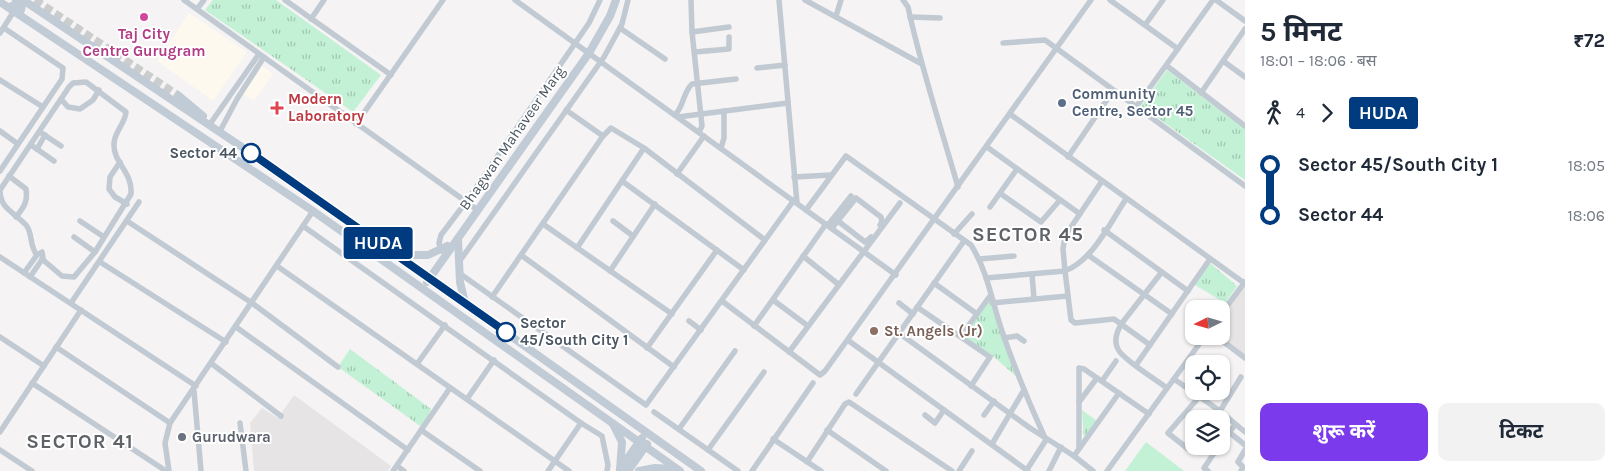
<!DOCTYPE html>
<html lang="hi">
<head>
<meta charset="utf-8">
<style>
	body { margin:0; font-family:Karla,"Noto Sans Devanagari",sans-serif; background:#f2f2f3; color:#1f2937; height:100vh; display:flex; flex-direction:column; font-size:19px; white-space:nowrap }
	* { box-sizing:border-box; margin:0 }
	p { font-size:16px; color:#747a83 }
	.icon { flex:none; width:28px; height:28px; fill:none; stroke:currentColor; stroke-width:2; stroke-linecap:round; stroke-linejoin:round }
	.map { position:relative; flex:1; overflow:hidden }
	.drawer { display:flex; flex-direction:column; background:#fff; width:375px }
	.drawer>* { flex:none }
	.badge { padding:0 10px; border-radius:4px; font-size:18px; line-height:32px }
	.needle { width:32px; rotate:265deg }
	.controls { position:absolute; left:1185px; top:300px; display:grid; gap:10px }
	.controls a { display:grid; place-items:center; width:45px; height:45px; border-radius:10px; background:#fff; box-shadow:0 1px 4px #0004; font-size:25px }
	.map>.badge { position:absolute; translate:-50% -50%; box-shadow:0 0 0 2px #fff }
	.legs { display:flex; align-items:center; gap:8px; height:55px; padding:0 15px; font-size:16px }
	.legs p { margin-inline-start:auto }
	.summary { display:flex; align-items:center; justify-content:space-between; height:85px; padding:0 15px }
	h1 { font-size:28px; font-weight:700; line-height:38px }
	.primary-button { display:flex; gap:10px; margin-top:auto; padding:10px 15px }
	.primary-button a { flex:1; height:58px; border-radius:10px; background:#7c3aed; color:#fff; font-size:20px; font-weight:700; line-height:58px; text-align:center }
	.primary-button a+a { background:#f2f2f3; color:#1f2937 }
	ul { padding:0 15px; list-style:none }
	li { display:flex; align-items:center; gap:18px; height:50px; font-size:19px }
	li i { display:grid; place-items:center; width:8px; height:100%; margin:0 6px; background:currentColor }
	li i::after { content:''; width:12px; height:12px; margin:-6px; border:4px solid; border-radius:50%; background:#fff }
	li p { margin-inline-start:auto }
	li:first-child i { background:linear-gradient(#0000 50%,currentColor 0) }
	li:last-child i { background:linear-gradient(currentColor 50%,#0000 0) }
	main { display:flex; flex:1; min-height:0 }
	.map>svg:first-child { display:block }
	.commercial { fill:#fdf9ef }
	.education { fill:#e6e4e5 }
	.grass { fill:#c3f1d5 }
	.park { fill:url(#park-tufts) }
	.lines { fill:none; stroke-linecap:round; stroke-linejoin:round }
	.secondary-tunnel { stroke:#caccce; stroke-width:8; stroke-dasharray:8 4; stroke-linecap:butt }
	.street { stroke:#c1cad2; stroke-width:5.5 }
	.secondary { stroke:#c1cbd6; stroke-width:8 }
	.line-1-casing { stroke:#fff; stroke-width:11 }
	.line-1 { stroke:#003b80; stroke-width:8 }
	.hotel-dot { fill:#d1479c; stroke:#fff; stroke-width:2 }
	.service-dot { fill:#5c6f8a; stroke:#fff; stroke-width:2 }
	.health-dot { fill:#e0444e; stroke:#fff; stroke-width:2 }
	.stop-1-dot { fill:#fff; stroke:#003b80; stroke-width:2.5 }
	.education-dot { fill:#8d6e63; stroke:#fff; stroke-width:2 }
	.worship-dot { fill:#6b7280; stroke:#fff; stroke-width:2 }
	.labels { text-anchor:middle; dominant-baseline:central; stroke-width:4; stroke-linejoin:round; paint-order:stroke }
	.hotel-label { font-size:15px; font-weight:bold; fill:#b23c85; stroke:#fff }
	.service-label { font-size:15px; font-weight:bold; fill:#4e5e75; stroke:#fff; text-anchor:start }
	.health-label { font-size:15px; font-weight:bold; fill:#be3a42; stroke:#fff; text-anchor:start }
	.street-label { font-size:15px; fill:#4a5661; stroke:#fff }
	.stop-label { font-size:15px; font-weight:bold; fill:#4a5661; stroke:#fff; text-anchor:end }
	.education-label { font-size:15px; font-weight:bold; fill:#785e54; stroke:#fff; text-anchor:start }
	.worship-label { font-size:15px; font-weight:bold; fill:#5b616d; stroke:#fff; text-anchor:start }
	.district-label { font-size:20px; font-weight:bold; letter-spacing:1px; fill:#5f6368; stroke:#fff }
</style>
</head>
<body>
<main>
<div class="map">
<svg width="1245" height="471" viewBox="0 0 1245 471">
	<defs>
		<pattern id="park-tufts" width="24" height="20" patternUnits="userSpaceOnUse" patternTransform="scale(1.25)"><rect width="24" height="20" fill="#c3f1d5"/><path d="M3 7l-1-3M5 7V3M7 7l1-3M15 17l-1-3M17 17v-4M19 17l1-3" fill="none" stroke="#a0c6b0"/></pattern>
	</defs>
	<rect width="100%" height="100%" fill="#f5f3f3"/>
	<g class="commercial">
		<polygon points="189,13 247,52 213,101 157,61"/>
		<polygon points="262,66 273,74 254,101 243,94"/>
	</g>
	<g class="education">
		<polygon points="1245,285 1245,355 1219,336 1221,336 1221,319"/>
		<polygon points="294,395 391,466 388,471 254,471 250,423 262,408 278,418"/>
	</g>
	<polygon class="grass" points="1146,442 1184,471 1125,471"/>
	<g class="park">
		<polygon points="213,0 276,0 381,75 353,112 205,10"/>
		<polygon points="1167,70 1245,129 1245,180 1141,106"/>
		<polygon points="1210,263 1237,286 1225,303 1195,285"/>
		<polygon points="989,299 1018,378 993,356 963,336"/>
		<polygon points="350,349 431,409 423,428 338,367"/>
		<polygon points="1082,410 1097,421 1084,441"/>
	</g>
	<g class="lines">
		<polyline class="secondary-tunnel" points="35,0 179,96"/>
		<g class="street">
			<polyline points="184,0 475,208"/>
			<polyline points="285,0 391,75"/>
			<polyline points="515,0 896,275"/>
			<polyline points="691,0 692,32"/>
			<polyline points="779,0 797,203"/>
			<polyline points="805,0 920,63"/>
			<path d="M903 0 908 7C921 68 941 127 958 187"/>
			<polyline points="1110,0 1178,49"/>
			<polyline points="1216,0 1245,21"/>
			<polyline points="197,9 204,0"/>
			<polyline points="836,16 841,0"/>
			<polyline points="910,17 940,18"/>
			<polyline points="311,19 324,0"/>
			<polyline points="1145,25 1163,0"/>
			<polyline points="620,28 665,59"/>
			<polyline points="0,33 14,11"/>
			<polyline points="1003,43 1045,40 1245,186"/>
			<polyline points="695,52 729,49 729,37"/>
			<polyline points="1223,61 1245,77"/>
			<polyline points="1167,66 1245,126"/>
			<polyline points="757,68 785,65"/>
			<polyline points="0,80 43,107"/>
			<polyline points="1201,93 1245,29"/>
			<polyline points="61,99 68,107 80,109 93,100 99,90"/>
			<polyline points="1136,107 1213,0"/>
			<polyline points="566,110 603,136"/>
			<polyline points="1010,114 1244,283"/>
			<path d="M675 115C684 106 683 92 692 84L736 79"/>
			<polyline points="678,117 788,103"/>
			<polyline points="210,124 259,54"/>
			<polyline points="356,124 443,0"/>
			<polyline points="0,131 18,144"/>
			<polyline points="220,131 237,99 264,57"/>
			<polyline points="40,132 61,146"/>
			<polyline points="699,132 702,126 692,32 729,27"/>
			<polyline points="31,145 54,161"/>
			<polyline points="987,147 1080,214"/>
			<polyline points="721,148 724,138 724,111"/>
			<polyline points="37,149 45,135"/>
			<polyline points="1068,157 1113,91"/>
			<polyline points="120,162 110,177 109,189 115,197 127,204"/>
			<polyline points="0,171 62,79 63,68 4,28"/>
			<polyline points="677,174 704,136"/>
			<path d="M9 176 26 189C28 202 24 207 16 217"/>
			<polyline points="794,177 831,175"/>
			<polyline points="622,181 744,270"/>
			<polyline points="1001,194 1041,222 1060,200"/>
			<path d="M1126 199C1110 223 1093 260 1065 271L1071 320 1075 323 1114 319 1150 345"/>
			<polyline points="990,207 1017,169"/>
			<path d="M806 210 846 156 971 245C987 270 992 301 1001 328 1014 367 1029 403 1046 440"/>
			<polyline points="80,221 104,237"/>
			<polyline points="127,221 252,303 338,367"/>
			<polyline points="613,221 633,236"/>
			<polyline points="838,221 865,242 871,237"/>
			<polyline points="543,224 672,314"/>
			<polyline points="828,225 851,196"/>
			<polyline points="303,226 581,423 602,436 608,465 607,471"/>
			<polyline points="832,228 856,198 881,217 882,222 880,225"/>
			<polyline points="1104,230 1188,291"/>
			<polyline points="954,234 972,214"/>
			<polyline points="74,237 95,252"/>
			<polyline points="577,248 644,148"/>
			<polyline points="441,251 439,243 441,235 466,202 589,23 600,0"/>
			<path d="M37 255C29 246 33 233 26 225 14 212 0 209 0 190L69 87 73 83 86 82 126 112C125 124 114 132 114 144 113 163 133 172 131 194L95 252 74 277 62 276 42 259"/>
			<polyline points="521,255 674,367"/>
			<polyline points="1088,255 1172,314"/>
			<polyline points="803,256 838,284"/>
			<polyline points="0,257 196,386"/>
			<polyline points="980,259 1014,256"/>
			<polyline points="100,262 226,342"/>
			<polyline points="459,262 604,57 622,24 628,0"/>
			<polyline points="277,266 569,471"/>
			<polyline points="610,271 655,204"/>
			<polyline points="24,273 37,255 42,252 43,258 30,277"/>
			<polyline points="459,273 646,405 794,200"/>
			<path d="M1161 273 1122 323C1117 331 1113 340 1118 349 1121 358 1158 381 1167 388"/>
			<polyline points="1032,274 1034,299"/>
			<polyline points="986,278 1065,271 1063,249 1065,236 1102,181"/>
			<polyline points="934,283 977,314"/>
			<polyline points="492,297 603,136 611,128 644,148 765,240"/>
			<polyline points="773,300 808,326"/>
			<polyline points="722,301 820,375 825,371 1091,0"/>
			<polyline points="71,303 139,202"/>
			<polyline points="899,303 913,314"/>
			<polyline points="992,303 1068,296"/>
			<polyline points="917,307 990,357 971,386"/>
			<polyline points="1221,314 1245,282"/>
			<polyline points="689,321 701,330"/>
			<polyline points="754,326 826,224"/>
			<polyline points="236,327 408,450"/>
			<polyline points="899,333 1030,428 1074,456 1093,471"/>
			<polyline points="961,336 990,296"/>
			<polyline points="1216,336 1245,358"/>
			<polyline points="0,337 44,366"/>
			<polyline points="1004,338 1017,336 1024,341"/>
			<polyline points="849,341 1028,471"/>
			<polyline points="56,347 170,423"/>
			<polyline points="647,348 717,250"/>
			<polyline points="789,352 900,203"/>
			<polyline points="212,364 281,416"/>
			<polyline points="417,364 445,325"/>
			<polyline points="1136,365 1210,259"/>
			<polyline points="1174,379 1220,411 1245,432"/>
			<polyline points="1102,381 1116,361"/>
			<polyline points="32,383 166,471"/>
			<polyline points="194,391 201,471"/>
			<polyline points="856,394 964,241"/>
			<polyline points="467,399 494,360"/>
			<polyline points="1079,402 1097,378"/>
			<polyline points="1220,411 1241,377"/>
			<polyline points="654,412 738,471"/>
			<polyline points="925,415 935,423 944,410"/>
			<polyline points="984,415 994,401"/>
			<polyline points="240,423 246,471"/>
			<polyline points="679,429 735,351"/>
			<polyline points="421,430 480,471"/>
			<polyline points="827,430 886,471"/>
			<polyline points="0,432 81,310"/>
			<polyline points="1229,432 1245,445"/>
			<polyline points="773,439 821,471"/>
			<polyline points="1221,443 1235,425"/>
			<polyline points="992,444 1024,390"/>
			<polyline points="1079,448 1079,368 1084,369 1149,414"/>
			<polyline points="1188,449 1168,433 1199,397"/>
			<polyline points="0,450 32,471"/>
			<polyline points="708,450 764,372"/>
			<polyline points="1074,456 1119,393"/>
			<polyline points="807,462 845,404 849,402 952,471"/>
			<polyline points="397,466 404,471"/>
			<polyline points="169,471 165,443 170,423 313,211"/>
			<polyline points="393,471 450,388"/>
			<polyline points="548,471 581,423"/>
			<polyline points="752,471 813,383"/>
			<polyline points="959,471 972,451"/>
			<polyline points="1026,471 1046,440"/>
			<polyline points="1049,471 1061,447"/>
			<polyline points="1107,471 1205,336"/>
			<polyline points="1208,471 1204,468 1219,446"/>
			<polyline points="1241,471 1243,467 1238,462 1245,450"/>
		</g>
		<g class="secondary">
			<polyline points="23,0 282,174 701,471"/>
			<polyline points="0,2 313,211 680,471"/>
			<polyline points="12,6 21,10 22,5 16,0"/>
			<polyline points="179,96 203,116"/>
			<polyline points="458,239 460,282 465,303"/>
			<polyline points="395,255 428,255 447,246"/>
			<polyline points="427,282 589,53 610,16 616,0"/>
			<polyline points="613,424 622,442 620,470"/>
			<polyline points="620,469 642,438"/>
			<polyline points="628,471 647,444"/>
			<polyline points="639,471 655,468 675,469"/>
		</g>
	</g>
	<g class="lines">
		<defs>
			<polyline id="line-1" points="251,153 506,332"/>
		</defs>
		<use href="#line-1" class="line-1-casing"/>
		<use href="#line-1" class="line-1"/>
	</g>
	<circle class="hotel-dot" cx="144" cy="17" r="5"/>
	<circle class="service-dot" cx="1062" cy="103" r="5"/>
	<path class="health-dot" d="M274.5 100.5h5v5h5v5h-5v5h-5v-5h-5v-5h5z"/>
	<g class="stop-1-dot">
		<circle cx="251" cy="153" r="9"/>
		<circle cx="506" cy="332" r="9"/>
	</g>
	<circle class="education-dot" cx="874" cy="331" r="5"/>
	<circle class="worship-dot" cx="182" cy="437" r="5"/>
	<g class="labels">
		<g class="hotel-label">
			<text x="144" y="34">Taj City<tspan x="144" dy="17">Centre Gurugram</tspan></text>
		</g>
		<g class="service-label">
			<text x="1072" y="94">Community<tspan x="1072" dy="17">Centre, Sector 45</tspan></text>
		</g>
		<g class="health-label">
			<text x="288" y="99">Modern<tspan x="288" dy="17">Laboratory</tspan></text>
		</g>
		<g class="street-label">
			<text transform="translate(512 138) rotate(-55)">Bhagwan Mahaveer Marg</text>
		</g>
		<g class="stop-label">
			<text x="237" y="153">Sector 44</text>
			<text x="520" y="323" text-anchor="start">Sector<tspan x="520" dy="17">45/South City 1</tspan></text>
		</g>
		<g class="education-label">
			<text x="884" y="331">St. Angels (Jr)</text>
		</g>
		<g class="worship-label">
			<text x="192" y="437">Gurudwara</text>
		</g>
		<g class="district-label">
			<text x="1028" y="234">SECTOR 45</text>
			<text x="80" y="441">SECTOR 41</text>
		</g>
	</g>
</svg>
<div class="controls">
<a><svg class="needle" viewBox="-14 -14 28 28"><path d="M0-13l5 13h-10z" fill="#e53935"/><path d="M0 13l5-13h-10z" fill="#747a83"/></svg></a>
<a><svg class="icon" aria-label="locate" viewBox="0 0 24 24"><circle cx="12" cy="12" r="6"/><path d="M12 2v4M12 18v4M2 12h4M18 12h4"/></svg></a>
<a><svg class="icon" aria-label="layers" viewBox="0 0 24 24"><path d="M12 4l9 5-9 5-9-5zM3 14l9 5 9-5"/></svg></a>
</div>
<b class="badge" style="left:378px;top:243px;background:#003b80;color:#fff">HUDA</b>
</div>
<section class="drawer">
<div class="summary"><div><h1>5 मिनट</h1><p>18:01 – 18:06 · बस</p></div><b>₹72</b></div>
<div class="legs"><svg class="icon" aria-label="walk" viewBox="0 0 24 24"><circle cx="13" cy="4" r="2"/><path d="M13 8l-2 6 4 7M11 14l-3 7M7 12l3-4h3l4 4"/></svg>4<svg class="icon" aria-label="forward" viewBox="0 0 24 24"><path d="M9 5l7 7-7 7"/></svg><b class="badge" style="background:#003b80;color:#fff">HUDA</b></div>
<ul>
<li><i style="color:#003b80"></i><b>Sector 45/South City 1</b><p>18:05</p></li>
<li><i style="color:#003b80"></i><b>Sector 44</b><p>18:06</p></li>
</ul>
<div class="primary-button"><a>शुरू करें</a><a>टिकट</a></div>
</section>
</main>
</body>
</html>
